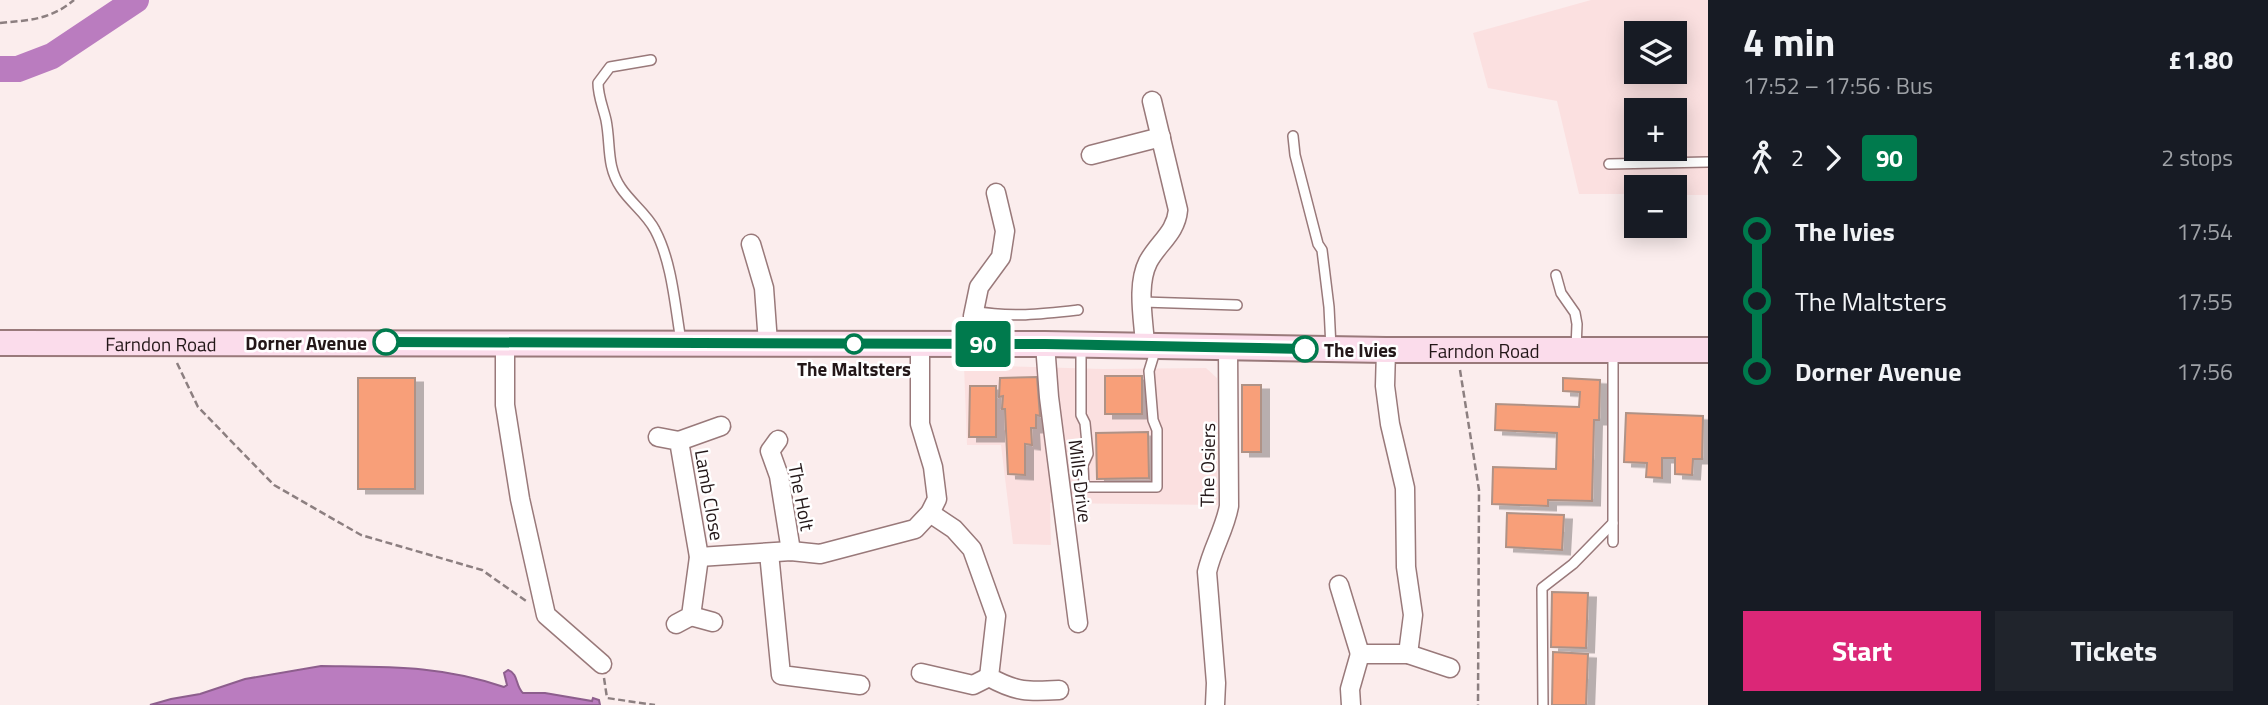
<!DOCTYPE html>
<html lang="en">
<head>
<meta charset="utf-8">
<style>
	body { margin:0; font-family:"Titillium Web",sans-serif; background:#20242c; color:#f1f3f6; height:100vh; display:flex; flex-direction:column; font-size:26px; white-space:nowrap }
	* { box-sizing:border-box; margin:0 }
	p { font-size:23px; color:#9ea1a6 }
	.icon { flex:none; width:38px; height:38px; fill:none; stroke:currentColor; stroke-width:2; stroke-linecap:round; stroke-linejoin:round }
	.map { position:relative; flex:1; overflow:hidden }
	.details { display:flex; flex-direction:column; background:#171b24; width:560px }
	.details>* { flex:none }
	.badge { padding:0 14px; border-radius:5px; font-size:24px; line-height:46px }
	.buttons { position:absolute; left:1624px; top:21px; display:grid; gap:14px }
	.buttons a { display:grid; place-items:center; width:63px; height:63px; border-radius:0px; background:#171b24; box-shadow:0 4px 18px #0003; font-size:35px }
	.map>.badge { position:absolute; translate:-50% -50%; box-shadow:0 0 0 4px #fff }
	.legs { display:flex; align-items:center; gap:10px; height:77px; padding:0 35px; font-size:23px }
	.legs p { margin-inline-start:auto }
	.summary { display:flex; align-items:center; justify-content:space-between; height:119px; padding:0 35px }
	h1 { font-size:38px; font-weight:700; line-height:52px }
	.primary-button { display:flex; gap:14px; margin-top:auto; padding:14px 35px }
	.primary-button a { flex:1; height:80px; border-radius:0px; background:#db2777; color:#fff; font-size:28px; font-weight:700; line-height:80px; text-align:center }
	.primary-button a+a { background:#20242c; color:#f1f3f6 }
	ul { padding:0 35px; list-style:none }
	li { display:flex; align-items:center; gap:24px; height:70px; font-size:26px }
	li i { display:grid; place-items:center; width:10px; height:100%; margin:0 9px; background:currentColor }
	li i::after { content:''; width:18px; height:18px; margin:-9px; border:5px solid; border-radius:50%; background:#171b24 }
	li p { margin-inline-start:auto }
	li:first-child i { background:linear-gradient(#0000 50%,currentColor 0) }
	li:last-child i { background:linear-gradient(currentColor 50%,#0000 0) }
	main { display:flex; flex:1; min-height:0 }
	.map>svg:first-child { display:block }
	.built { fill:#fbe0e0; fill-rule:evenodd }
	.water { fill:#ba7cbf; stroke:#8d5e8d; stroke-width:2 }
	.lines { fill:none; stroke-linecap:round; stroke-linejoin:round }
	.river { stroke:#ba7cbf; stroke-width:26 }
	.building { fill:#f89f79; stroke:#af9286; stroke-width:2; filter:url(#shadow) }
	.service-casing { stroke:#99797a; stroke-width:12 }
	.minor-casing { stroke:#99797a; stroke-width:21 }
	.secondary-casing { stroke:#99797a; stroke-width:28 }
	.path { stroke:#8c7f80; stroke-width:2.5; stroke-dasharray:7 3.5; stroke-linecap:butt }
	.service { stroke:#fff; stroke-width:9 }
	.minor { stroke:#fff; stroke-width:18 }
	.secondary { stroke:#fbdceb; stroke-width:24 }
	.line-1-casing { stroke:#fff; stroke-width:16 }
	.line-1 { stroke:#007a4d; stroke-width:10 }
	.stop-1-dot { fill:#fff; stroke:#007a4d; stroke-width:3.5 }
	.labels { text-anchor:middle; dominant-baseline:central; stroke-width:5; stroke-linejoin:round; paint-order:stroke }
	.stop-label { font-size:19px; font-weight:bold; fill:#231718; stroke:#fff; text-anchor:end }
	.street-label { font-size:19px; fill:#231718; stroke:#fff }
</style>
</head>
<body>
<main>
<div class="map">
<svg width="1708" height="705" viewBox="0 0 1708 705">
	<defs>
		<filter id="shadow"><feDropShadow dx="8" dy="4.5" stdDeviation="0" flood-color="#0004"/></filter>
	</defs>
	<rect width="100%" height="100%" fill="#fbeded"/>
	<g class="built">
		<path d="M1591 0H1708V195H1675V187H1636V194H1579L1557 101 1488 88 1473 33ZM1636 33H1675V72H1636ZM1636 110H1675V149H1636Z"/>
		<polygon points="964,365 1103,369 1206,368 1217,378 1218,505 1050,503 1051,545 1013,544 1001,445 967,445"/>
	</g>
	<path class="water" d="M321 666C387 667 440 665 504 687L507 685 504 673 508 670C519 674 515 686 523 693H545L592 701 593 698 599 700 600 705H150L171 699 200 694 245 679Z"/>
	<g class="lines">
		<polyline class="river" points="0,69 18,69 52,56 136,0"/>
	</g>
	<g class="building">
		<rect x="1105" y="376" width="37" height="38"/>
		<polygon points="1037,377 1040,416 1036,415 1036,428 1031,428 1032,445 1025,444 1025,475 1008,474 1005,409 1002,409 1003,396 999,397 1000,378"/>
		<rect x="358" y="378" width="57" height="111"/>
		<polygon points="1563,378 1600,380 1599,420 1594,420 1592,501 1548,500 1548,506 1492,504 1493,467 1556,469 1557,433 1495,430 1496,404 1579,407 1580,392 1563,391"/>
		<rect x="1242" y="385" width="19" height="67"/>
		<polygon points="970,386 996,386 996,437 969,437"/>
		<polygon points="1626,413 1703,416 1702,459 1693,459 1692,475 1675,474 1675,458 1662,458 1662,478 1646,477 1647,463 1624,462"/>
		<polygon points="1148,432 1149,478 1097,479 1096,433"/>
		<polygon points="1507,513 1564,515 1562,550 1506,547"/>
		<polygon points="1552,592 1588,593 1586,648 1551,647"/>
		<polygon points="1553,652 1588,654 1586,705 1552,705"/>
	</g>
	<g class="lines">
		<defs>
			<g id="service">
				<path d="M651 60 610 67 598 83C598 96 603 107 606 120 611 145 606 166 621 188 631 203 647 214 655 230 672 262 675 306 681 341"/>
				<polyline points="1293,136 1295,155 1318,244 1322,250 1329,307 1331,348"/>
				<polyline points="1609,164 1708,162"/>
				<polyline points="1556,275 1561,293 1575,313 1577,324 1576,349"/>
				<polyline points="1143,302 1237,305"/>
				<path d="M974 311C1009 318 1043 314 1078 310"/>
				<polyline points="1081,346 1081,415 1085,423 1088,454 1083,465 1084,487 1157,487 1157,430 1153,420 1149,371 1156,348"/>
				<polyline points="1613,542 1613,353"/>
				<polyline points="1543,705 1542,588 1573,564 1613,523"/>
			</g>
			<g id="minor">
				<polyline points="1091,155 1161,137"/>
				<polyline points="751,244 764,288 768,343"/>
				<polyline points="505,342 505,405 520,499 546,615 602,664"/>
				<polyline points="974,344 973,316 979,287 1001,257 1005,231 996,193"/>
				<polyline points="1045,344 1049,397 1078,623"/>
				<path d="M1145 346C1144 321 1136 286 1148 262 1158 243 1176 233 1178 210L1152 101"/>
				<polyline points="1386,350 1385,386 1390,424 1405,488 1406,567 1413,615 1408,654"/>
				<polyline points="658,437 679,441 699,557 691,616 676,624"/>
				<polyline points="778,440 770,451 779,476 791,551"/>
				<polyline points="679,441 721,426"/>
				<path d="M930 513 954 529 972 549 996 616 989 677C1016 692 1028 692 1059 690"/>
				<polyline points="769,553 781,675 860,685"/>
				<polyline points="699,557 791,551 820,554 915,529 930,513 937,499 933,467 920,424 920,344"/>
				<polyline points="1339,585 1360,654"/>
				<polyline points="691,616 713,622"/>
				<polyline points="921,673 973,685 989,677"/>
				<path d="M1215 705 1216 683 1207 572C1212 549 1225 529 1229 506L1228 348"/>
				<polyline points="1351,705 1350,689 1360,654 1408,654 1450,668"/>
			</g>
			<g id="secondary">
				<path id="s1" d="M0 343 1045 344 1386 350H1708"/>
			</g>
		</defs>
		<use href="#service" class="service-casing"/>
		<use href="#minor" class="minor-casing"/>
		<use href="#secondary" class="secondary-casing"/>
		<g class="path">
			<path d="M0 23C30 20 50 20 74 0"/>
			<polyline points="177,363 198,407 274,485 361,535 482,570 526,601"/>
			<polyline points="1460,370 1479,490 1478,705"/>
			<polyline points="604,678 607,698 655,705"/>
		</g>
		<use href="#service" class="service"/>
		<use href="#minor" class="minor"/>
		<use href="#secondary" class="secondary"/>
	</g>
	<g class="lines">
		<defs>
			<polyline id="line-1" points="386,342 1045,344 1305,349"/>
		</defs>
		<use href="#line-1" class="line-1-casing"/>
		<use href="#line-1" class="line-1"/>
	</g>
	<g class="stop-1-dot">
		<circle cx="386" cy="342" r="12"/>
		<circle cx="854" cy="344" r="9"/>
		<circle cx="1305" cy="349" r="12"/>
	</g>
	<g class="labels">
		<g class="stop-label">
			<text x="367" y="342">Dorner Avenue</text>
			<text x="1324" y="349" text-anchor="start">The Ivies</text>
			<text x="854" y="368" text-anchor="middle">The Maltsters</text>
		</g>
		<g class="street-label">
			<text stroke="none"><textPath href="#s1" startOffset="161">Farndon Road</textPath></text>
			<text stroke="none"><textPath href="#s1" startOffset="1484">Farndon Road</textPath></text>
			<text transform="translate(1207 465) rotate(-89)">The Osiers</text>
			<text transform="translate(1081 481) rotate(83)">Mills Drive</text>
			<text transform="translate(710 495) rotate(80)">Lamb Close</text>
			<text transform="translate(802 497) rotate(79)">The Holt</text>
		</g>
	</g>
</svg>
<div class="buttons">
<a><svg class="icon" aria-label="layers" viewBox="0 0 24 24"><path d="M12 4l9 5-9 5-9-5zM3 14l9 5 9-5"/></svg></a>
<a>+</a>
<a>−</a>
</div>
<b class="badge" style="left:983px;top:344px;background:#007a4d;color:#fff">90</b>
</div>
<section class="details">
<div class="summary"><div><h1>4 min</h1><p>17:52 – 17:56 · Bus</p></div><b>£1.80</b></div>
<div class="legs"><svg class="icon" aria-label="walk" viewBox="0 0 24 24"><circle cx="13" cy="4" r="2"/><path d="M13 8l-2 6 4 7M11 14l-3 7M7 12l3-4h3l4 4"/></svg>2<svg class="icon" aria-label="forward" viewBox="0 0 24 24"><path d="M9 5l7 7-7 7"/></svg><b class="badge" style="background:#007a4d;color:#fff">90</b><p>2 stops</p></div>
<ul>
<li><i style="color:#007a4d"></i><b>The Ivies</b><p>17:54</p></li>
<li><i style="color:#007a4d"></i><span>The Maltsters</span><p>17:55</p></li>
<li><i style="color:#007a4d"></i><b>Dorner Avenue</b><p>17:56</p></li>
</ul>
<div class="primary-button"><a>Start</a><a>Tickets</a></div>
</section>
</main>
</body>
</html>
